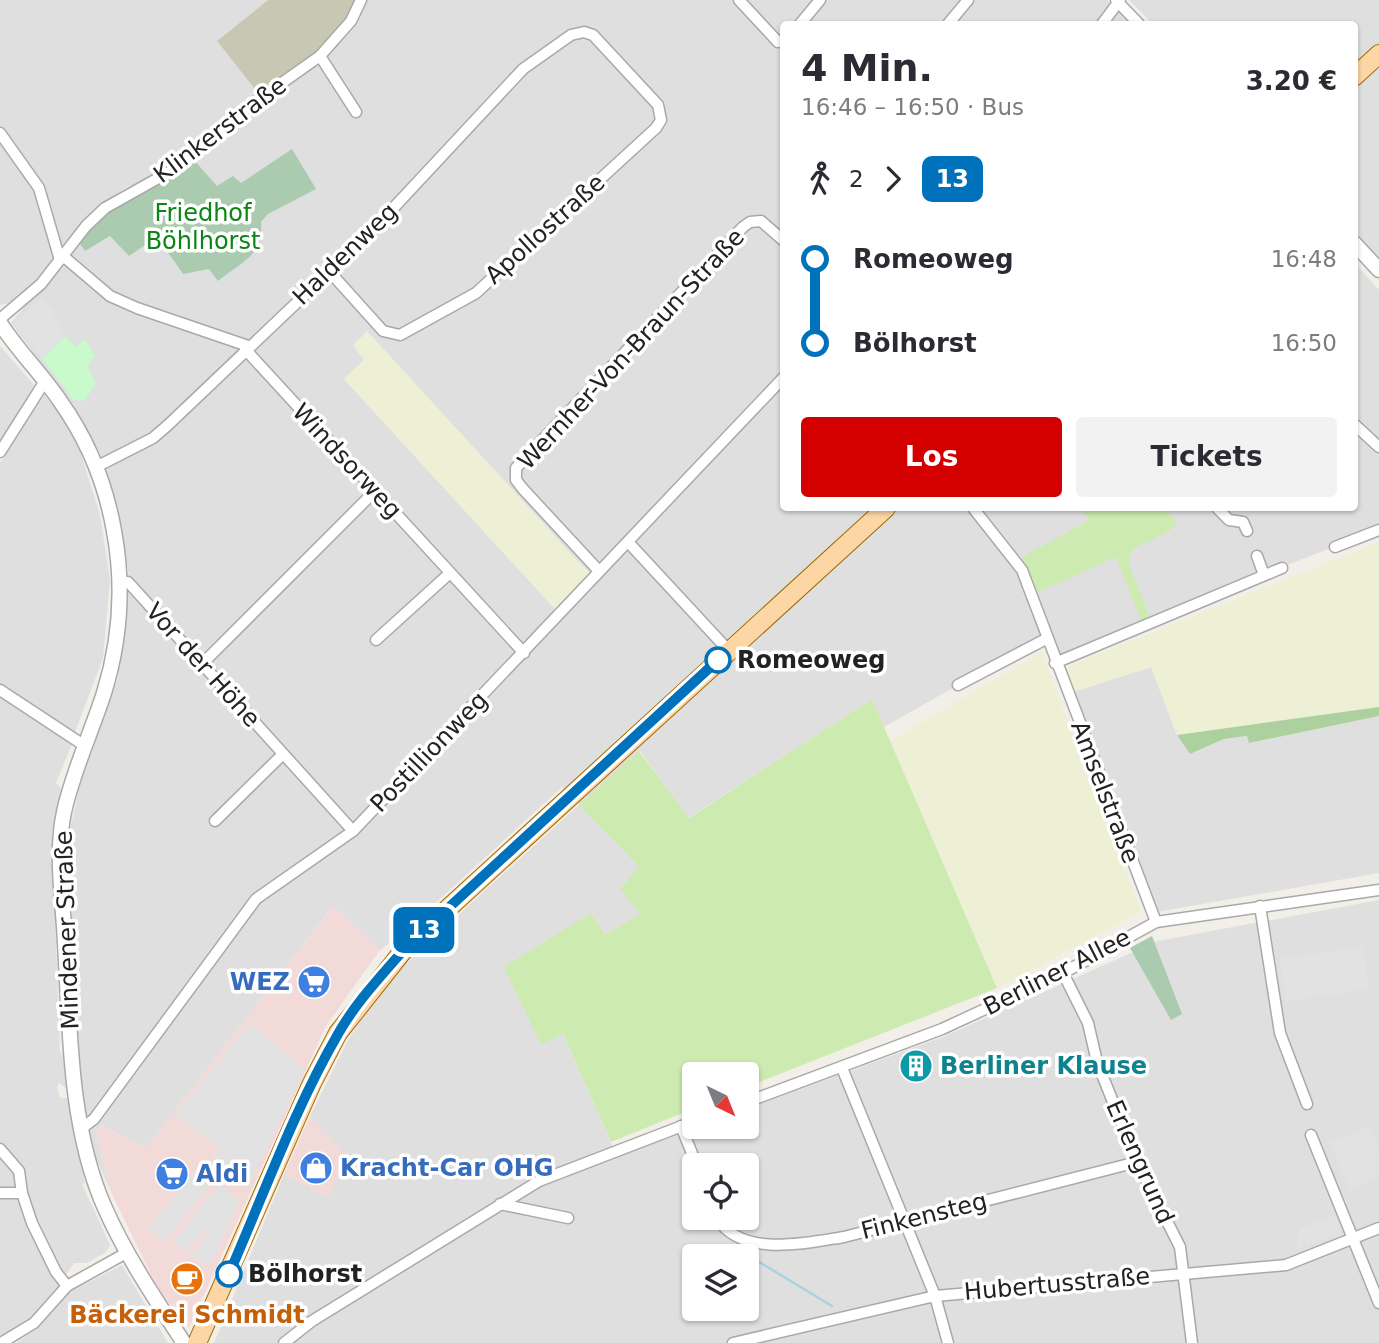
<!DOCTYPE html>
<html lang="de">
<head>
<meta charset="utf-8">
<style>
	body { margin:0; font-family:"DejaVu Sans",sans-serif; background:#f2f2f3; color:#2b2b33; height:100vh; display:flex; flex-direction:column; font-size:26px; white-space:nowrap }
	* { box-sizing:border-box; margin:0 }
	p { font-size:23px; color:#7c7c81 }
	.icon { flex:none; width:38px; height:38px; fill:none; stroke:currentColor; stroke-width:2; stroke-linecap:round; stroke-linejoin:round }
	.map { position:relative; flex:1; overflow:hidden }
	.sheet { position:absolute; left:780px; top:21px; width:578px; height:490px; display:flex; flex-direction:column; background:#fff; border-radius:7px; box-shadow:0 2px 5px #0004 }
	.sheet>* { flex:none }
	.badge { padding:0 14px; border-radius:10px; font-size:24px; line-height:46px }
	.needle { width:46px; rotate:137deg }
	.fabs { position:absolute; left:682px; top:1062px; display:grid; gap:14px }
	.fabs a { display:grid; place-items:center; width:77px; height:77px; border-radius:7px; background:#fff; box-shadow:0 2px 5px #0004; font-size:35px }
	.map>.badge { position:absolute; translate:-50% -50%; box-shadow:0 0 0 4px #fff }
	.legs { display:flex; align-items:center; gap:10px; height:77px; padding:0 21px; font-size:23px }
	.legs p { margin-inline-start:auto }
	.summary { display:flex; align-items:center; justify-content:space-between; height:119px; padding:0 21px }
	h1 { font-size:38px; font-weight:600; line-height:52px }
	.cta { display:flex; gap:14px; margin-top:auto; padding:14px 21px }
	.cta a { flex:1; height:80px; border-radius:7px; background:#d40000; color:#fff; font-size:28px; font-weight:600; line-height:80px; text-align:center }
	.cta a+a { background:#f2f2f3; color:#2b2b33 }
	ul { padding:0 21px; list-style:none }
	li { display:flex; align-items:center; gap:24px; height:84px; font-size:26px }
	li i { display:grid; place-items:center; width:10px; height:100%; margin:0 9px; background:currentColor }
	li i::after { content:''; width:18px; height:18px; margin:-9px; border:5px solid; border-radius:50%; background:#fff }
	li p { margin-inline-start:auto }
	li:first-child i { background:linear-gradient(#0000 50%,currentColor 0) }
	li:last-child i { background:linear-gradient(currentColor 50%,#0000 0) }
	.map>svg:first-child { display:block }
	.residential { fill:#e0dfdf; fill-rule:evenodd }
	.commercial { fill:#f2dad9 }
	.construction { fill:#c7c7b4 }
	.farmland { fill:#eef0d5 }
	.grass { fill:#cdebb0 }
	.forest { fill:#add19e }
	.cemetery { fill:#aacbaf }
	.park { fill:#c8facc }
	.parking { fill:#e2e2e2 }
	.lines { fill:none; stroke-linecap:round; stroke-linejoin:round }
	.stream { stroke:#aad3df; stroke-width:2.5 }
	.minor-casing { stroke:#a9a9a9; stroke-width:13 }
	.tertiary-casing { stroke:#a9a9a9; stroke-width:17 }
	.primary-casing { stroke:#a06b00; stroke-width:20 }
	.minor { stroke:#fff; stroke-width:10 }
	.tertiary { stroke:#fff; stroke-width:14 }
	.primary { stroke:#fcd6a4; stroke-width:18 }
	.line-1-casing { stroke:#fff; stroke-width:16 }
	.line-1 { stroke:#0072bc; stroke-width:10 }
	.stop-1-dot { fill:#fff; stroke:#0072bc; stroke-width:3.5 }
	.labels { text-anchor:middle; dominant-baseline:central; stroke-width:7; stroke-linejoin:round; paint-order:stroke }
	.street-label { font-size:24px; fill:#222; stroke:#fff }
	.park-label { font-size:24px; fill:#0c8416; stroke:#fff }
	.stop-label { font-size:24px; font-weight:bold; fill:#222; stroke:#fff; text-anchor:start }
	.shop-label { font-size:24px; font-weight:bold; fill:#366cbe; stroke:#fff; text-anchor:start }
	.culture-label { font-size:24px; font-weight:bold; fill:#0d838f; stroke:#fff; text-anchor:start }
	.food-label { font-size:24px; font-weight:bold; fill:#c56008; stroke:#fff }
</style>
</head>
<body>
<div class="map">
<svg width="1379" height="1343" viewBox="0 0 1379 1343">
	<rect width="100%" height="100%" fill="#f2efe9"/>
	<g class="residential">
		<polygon points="0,0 268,0 217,41 258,93 161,173 125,188 101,205 36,280 9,303 0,305"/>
		<path d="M367 0H1107L1130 24H784V508H1354L1355 263 1379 290V529L1056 656 1048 634 884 727 871 700 688 818 640 751 642 914 605 934 592 914 541 1045 563 1034 617 1156 697 1127H747V1109L945 1036 1158 941 1379 900V1343H214L284 1174 328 1197 347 1157 310 1116 348 1040 378 996 413 956 579 805 562 787 404 932 380 950 333 906 146 1148 101 1125 96 1133 111 1192 82 1127 75 1013 69 834 80 785 118 678 129 577 122 529 101 455 70 400 11 323 78 241 85 250 110 236 157 237 183 274 263 239 261 222 268 214 315 189 292 150 241 183 217 186 194 160 239 118 326 58 355 27ZM364 360 589 572 555 609 344 379ZM695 1166H747V1218H695ZM695 1256H747V1309H695Z"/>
		<polygon points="1129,0 1379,0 1379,262 1355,235 1354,24 1153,24"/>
		<polygon points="0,346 34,385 0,450"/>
		<polygon points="44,395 61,416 80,451 100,515 110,580 103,658 74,735 0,685 0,463"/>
		<polygon points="1151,667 1177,735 1190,754 1224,739 1248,736 1250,743 1379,716 1379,873 1157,912 1073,692"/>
		<polygon points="0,696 72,744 56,783 61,788 52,833 60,1052 63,1055 66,1088 59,1083 57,1087 60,1098 67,1098 85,1183 82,1184 110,1245 105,1253 86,1263 74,1263 62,1280 62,1285 32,1318 0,1340"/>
		<polygon points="122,1265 168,1343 16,1343 38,1328 68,1293"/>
	</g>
	<g class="commercial">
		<polygon points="334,905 380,950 326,1026 189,1328 171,1309 155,1283 111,1192 96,1133 100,1125 146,1148"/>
		<polygon points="310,1116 347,1157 328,1197 284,1174"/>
	</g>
	<polygon class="construction" points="268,0 355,0 347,19 316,53 258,93 217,41"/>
	<g class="farmland">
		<polygon points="367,331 589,573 555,609 344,379 364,360 353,345"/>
		<polygon points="1379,542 1379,707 1177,735 1151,667 1073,692 1062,669"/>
		<polygon points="1041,652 1141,912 997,988 890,741"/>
	</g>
	<g class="grass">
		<polygon points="1080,508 1163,508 1178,523 1166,533 1131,550 1129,564 1150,618 1141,621 1116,557 1038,592 1022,557 1090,520"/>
		<polygon points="872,699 997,988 747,1087 747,1074 695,1074 695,1108 611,1142 563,1034 541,1045 504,967 591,913 605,934 641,914 620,889 639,867 579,805 639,751 689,818"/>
	</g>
	<polygon class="forest" points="1379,707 1379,716 1249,743 1247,736 1224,739 1190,754 1177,735"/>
	<g class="cemetery">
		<path d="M292 149 316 189 268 214 261 222C265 255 241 262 218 281L209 269 183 274 157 237 129 256 110 236 85 251 78 241 112 209 194 160 217 186 233 176 241 183Z"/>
		<polygon points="1152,936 1182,1014 1171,1020 1130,948"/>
	</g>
	<polygon class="park" points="66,336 75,347 85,339 95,356 87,365 96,384 84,401 73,400 42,358"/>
	<g class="parking">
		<polygon points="40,298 56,312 52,316 66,336 42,358 14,324"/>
		<polygon points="1363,947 1369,989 1286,1001 1280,959"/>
		<polygon points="250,1023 304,1069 249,1186 225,1168 164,1242 148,1229 197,1167 202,1170 220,1148 175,1115"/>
		<polygon points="1370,1126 1379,1149 1379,1178 1350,1190 1330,1143"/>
		<polygon points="217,1186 223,1186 239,1202 210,1266 189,1254 190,1250 197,1253 209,1224 186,1252 173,1242"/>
		<polygon points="1337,1214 1342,1231 1307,1247 1306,1239 1302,1250 1296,1249 1300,1229"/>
	</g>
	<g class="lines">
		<polyline class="stream" points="746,1254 832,1306"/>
		<defs>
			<g id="minor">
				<polyline points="739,0 778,42 784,41"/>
				<polyline points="1116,0 1139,24"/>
				<polyline points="800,24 820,0"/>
				<polyline points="948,24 968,0"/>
				<polyline points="1102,24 1120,0"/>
				<polyline points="320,56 356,112"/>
				<polyline points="0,133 39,188 60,260"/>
				<polyline points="63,256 110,296 137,308 248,346"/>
				<polyline points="0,319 41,284 86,226 105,208 178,167 238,114 320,56 351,21 361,0"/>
				<polyline points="245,349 524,653"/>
				<polyline points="1354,424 1379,447"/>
				<polyline points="0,452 45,381"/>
				<polyline points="96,467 153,438 168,425 371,232 523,69 571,35 584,32 593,35 658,105 661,120 656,128 476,293 400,335 383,331 329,271"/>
				<polyline points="973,508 1022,570 1156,922"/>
				<polyline points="1217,508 1229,520 1243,522 1247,531"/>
				<polyline points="628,542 729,651"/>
				<polyline points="1335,547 1379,530"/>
				<polyline points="1257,556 1264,575"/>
				<polyline points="599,571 523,489 516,480 516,468 743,227 750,222 761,221 784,241"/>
				<polyline points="120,583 128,582 353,831"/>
				<polyline points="376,640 450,573"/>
				<polyline points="203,663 375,491"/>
				<polyline points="1055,663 1282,568"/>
				<polyline points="958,685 1046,639"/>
				<polyline points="0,690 85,746"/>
				<polyline points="215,821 283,754"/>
				<polyline points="1260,906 1280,1033 1307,1104"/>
				<polyline points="1063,973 1088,1023 1097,1062 1137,1162 1180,1247 1192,1343"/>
				<polyline points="842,1068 935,1296 948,1343"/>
				<polyline points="747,1102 942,1029 1063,973 1156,922 1379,890"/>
				<polyline points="681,1126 697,1166"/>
				<polyline points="82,1128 94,1119 256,899 353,831 784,377"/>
				<polyline points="1311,1135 1379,1303"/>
				<polyline points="0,1149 19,1171 22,1193 32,1223 56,1272 67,1286"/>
				<polyline points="0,1193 22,1193"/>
				<polyline points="500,1204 568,1218"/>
				<path d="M717 1218C741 1258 806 1243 844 1237L1137 1162"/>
				<polyline points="1,1343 34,1323 67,1286 128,1252"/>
				<polyline points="284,1343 312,1321 539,1181 695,1121"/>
				<polyline points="733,1343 935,1296 1286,1265 1379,1228"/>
			</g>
			<g id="tertiary">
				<polyline points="1354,243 1379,270"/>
				<path d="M0 323C18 351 42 374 60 401 87 439 106 485 114 531 124 585 120 641 104 693 91 733 73 771 64 812 55 854 63 900 65 943 70 1030 69 1125 104 1206 125 1254 155 1299 184 1343"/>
			</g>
			<g id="primary">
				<polyline points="1354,77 1379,54"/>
				<polyline points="197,1343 312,1083 338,1033 407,946 886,508"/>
			</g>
		</defs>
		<use href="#minor" class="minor-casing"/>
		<use href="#tertiary" class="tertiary-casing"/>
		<use href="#primary" class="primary-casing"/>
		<use href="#minor" class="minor"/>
		<use href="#tertiary" class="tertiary"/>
		<use href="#primary" class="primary"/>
	</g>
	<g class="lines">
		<defs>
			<path id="line-1" d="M229 1274C264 1194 294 1110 338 1034 356 1002 383 974 407 946L718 660"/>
		</defs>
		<use href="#line-1" class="line-1-casing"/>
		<use href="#line-1" class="line-1"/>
	</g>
	<defs>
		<symbol id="supermarket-disc" viewBox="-11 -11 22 22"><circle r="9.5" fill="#3f7fe0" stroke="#fff"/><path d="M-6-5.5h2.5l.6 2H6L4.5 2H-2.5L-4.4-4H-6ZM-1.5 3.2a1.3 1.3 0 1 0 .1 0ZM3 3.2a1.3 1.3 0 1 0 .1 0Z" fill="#fff"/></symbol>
		<symbol id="building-disc" viewBox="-11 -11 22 22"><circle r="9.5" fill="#0f9aa8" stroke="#fff"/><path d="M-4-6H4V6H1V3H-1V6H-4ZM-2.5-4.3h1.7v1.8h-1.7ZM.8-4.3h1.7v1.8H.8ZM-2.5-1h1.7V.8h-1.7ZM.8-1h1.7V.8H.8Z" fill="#fff"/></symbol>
		<symbol id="shop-disc" viewBox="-11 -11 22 22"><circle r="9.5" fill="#3f7fe0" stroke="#fff"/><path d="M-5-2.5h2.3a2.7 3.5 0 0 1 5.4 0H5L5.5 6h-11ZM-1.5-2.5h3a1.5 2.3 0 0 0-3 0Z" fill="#fff"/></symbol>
		<symbol id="cafe-disc" viewBox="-11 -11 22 22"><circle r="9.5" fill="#e8710a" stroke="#fff"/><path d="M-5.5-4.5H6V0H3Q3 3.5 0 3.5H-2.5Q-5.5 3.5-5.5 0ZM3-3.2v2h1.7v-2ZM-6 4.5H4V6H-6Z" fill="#fff"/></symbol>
	</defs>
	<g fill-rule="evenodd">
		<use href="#supermarket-disc" x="295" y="963" width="38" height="38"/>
		<use href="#building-disc" x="897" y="1047" width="38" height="38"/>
		<use href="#shop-disc" x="297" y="1149" width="38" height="38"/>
		<use href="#supermarket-disc" x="153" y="1155" width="38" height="38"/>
		<use href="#cafe-disc" x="168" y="1260" width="38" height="38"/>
	</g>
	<g class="stop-1-dot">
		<circle cx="718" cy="660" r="12"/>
		<circle cx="229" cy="1274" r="12"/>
	</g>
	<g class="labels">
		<g class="street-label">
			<text transform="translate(220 130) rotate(-37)">Klinkerstraße</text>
			<text transform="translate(545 229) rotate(-42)">Apollostraße</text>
			<text transform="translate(345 254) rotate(-44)">Haldenweg</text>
			<text transform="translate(631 349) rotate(-47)">Wernher-Von-Braun-Straße</text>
			<text transform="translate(347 461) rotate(47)">Windsorweg</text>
			<text transform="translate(203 665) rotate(48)">Vor der Höhe</text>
			<text transform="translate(429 752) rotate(-46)">Postillionweg</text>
			<text transform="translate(1105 792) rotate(69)">Amselstraße</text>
			<text transform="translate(67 930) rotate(-92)">Mindener Straße</text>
			<text transform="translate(1057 972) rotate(-27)">Berliner Allee</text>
			<text transform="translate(1140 1162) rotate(66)">Erlengrund</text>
			<text transform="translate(924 1216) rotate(-14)">Finkensteg</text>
			<text transform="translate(1057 1284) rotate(-5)">Hubertusstraße</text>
		</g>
		<g class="park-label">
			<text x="203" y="213">Friedhof<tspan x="203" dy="28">Böhlhorst</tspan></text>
		</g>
		<g class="stop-label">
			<text x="737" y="660">Romeoweg</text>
			<text x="248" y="1274">Bölhorst</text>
		</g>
		<g class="shop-label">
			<text x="290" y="982" text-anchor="end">WEZ</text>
			<text x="340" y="1168">Kracht-Car OHG</text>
			<text x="196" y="1174">Aldi</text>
		</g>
		<g class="culture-label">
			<text x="940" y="1066">Berliner Klause</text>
		</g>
		<g class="food-label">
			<text x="187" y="1315">Bäckerei Schmidt</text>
		</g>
	</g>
</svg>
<div class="fabs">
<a><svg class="needle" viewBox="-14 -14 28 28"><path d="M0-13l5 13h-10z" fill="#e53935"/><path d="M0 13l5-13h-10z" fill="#7c7c81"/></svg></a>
<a><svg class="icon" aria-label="locate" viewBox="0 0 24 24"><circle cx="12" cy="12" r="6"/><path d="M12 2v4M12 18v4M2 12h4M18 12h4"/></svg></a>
<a><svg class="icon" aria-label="layers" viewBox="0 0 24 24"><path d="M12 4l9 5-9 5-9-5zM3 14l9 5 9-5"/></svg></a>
</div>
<b class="badge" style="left:424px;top:930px;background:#0072bc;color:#fff">13</b>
<section class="sheet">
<div class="summary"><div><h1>4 Min.</h1><p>16:46 – 16:50 · Bus</p></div><b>3.20 €</b></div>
<div class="legs"><svg class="icon" aria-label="walk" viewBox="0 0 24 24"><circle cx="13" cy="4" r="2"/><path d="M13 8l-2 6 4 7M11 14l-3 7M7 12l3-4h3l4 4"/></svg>2<svg class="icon" aria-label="forward" viewBox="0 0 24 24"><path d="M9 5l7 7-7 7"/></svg><b class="badge" style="background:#0072bc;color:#fff">13</b></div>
<ul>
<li><i style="color:#0072bc"></i><b>Romeoweg</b><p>16:48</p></li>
<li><i style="color:#0072bc"></i><b>Bölhorst</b><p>16:50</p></li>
</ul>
<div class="cta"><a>Los</a><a>Tickets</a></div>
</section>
</div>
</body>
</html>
